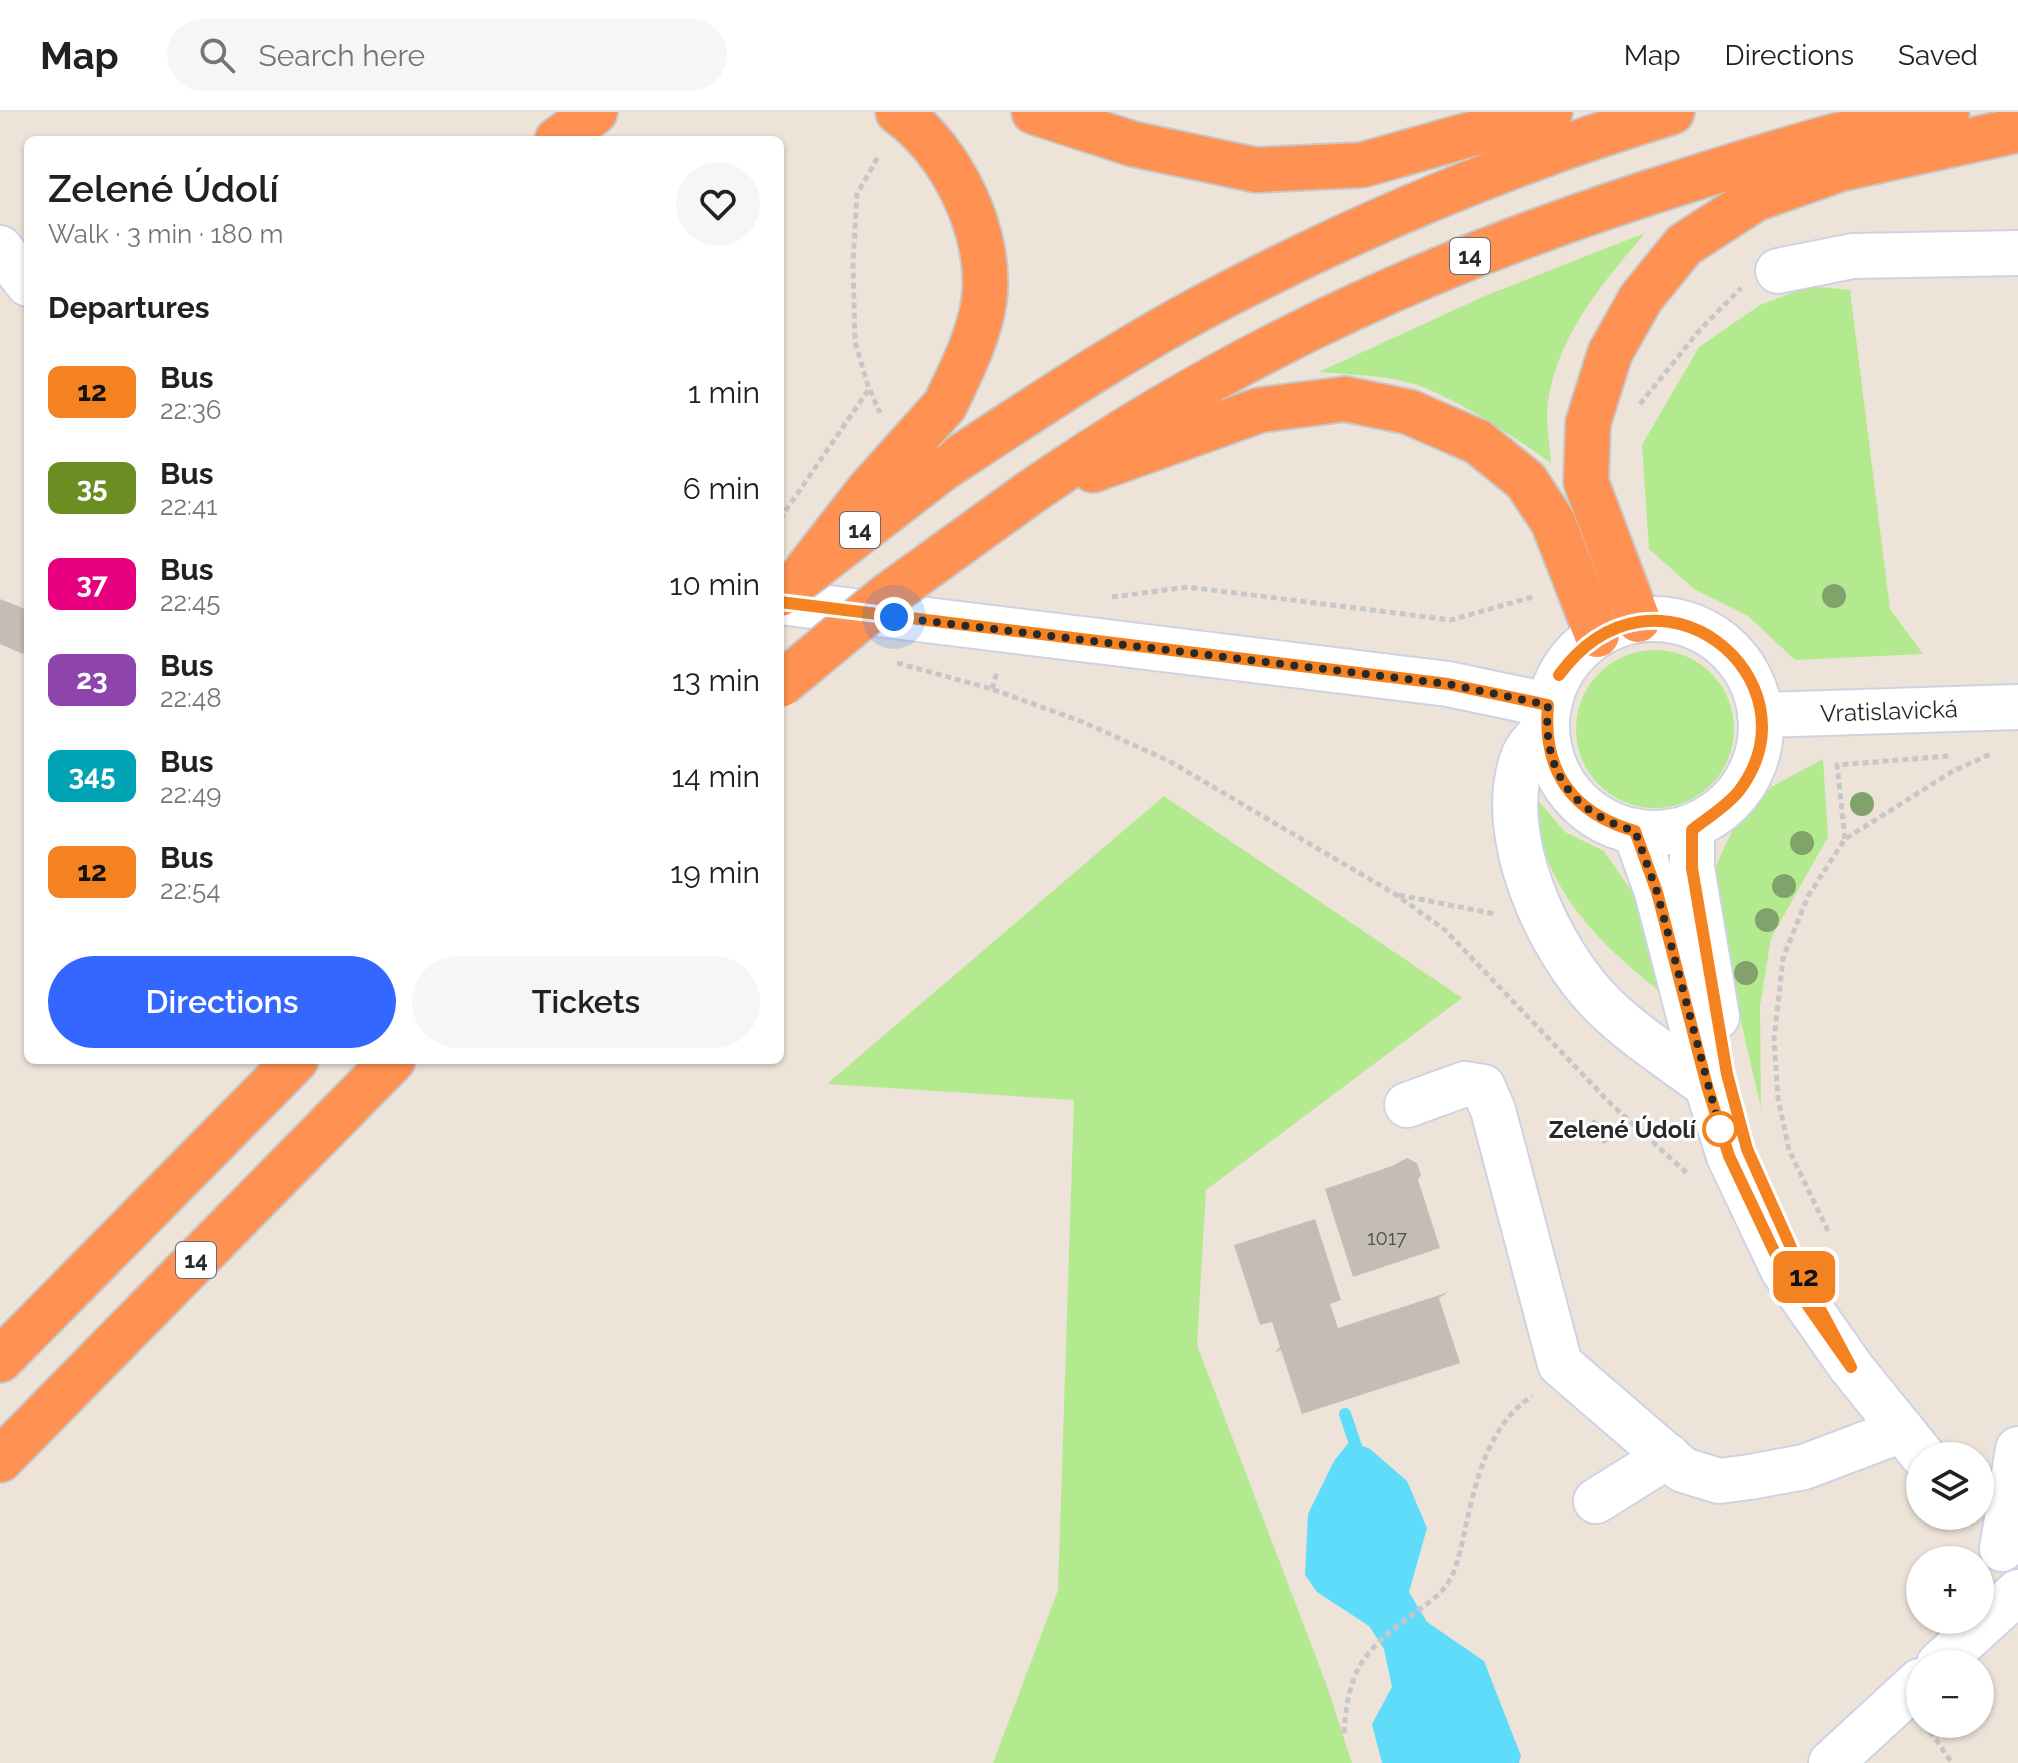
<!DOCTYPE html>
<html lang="en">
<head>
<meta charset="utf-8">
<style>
	body { margin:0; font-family:Raleway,sans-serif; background:#f6f6f6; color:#202124; height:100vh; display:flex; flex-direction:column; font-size:30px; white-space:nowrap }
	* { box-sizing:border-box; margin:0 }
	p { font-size:26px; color:#757577 }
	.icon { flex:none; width:44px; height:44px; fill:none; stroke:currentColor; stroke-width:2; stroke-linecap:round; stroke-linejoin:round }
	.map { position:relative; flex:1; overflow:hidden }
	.side { position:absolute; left:24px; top:24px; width:760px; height:928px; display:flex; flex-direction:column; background:#fff; border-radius:12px; box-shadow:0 2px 6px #0004 }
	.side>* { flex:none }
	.badge { padding:0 16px; border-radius:12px; font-size:28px; line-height:52px }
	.controls { position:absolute; left:1906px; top:1330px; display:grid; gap:16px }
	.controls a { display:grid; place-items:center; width:88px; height:88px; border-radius:50%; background:#fff; box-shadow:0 2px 6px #0004; font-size:40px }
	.you { position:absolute; width:40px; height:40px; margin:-20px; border:6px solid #fff; border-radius:50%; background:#1a73e8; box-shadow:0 0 0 12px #1a73e833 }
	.map>.badge { position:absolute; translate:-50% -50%; box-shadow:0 0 0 4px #fff }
	h2 { padding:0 24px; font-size:30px; line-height:72px }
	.round { display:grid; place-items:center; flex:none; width:84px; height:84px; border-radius:42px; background:#f6f6f6 }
	.head { display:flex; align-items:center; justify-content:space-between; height:136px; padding:0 24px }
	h1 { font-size:38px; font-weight:600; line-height:60px }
	.action { display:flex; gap:16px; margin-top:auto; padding:16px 24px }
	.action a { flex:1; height:92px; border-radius:48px; background:#3467ff; color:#fff; font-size:32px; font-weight:600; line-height:92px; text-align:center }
	.action a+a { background:#f6f6f6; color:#202124 }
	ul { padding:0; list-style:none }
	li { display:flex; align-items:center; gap:24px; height:96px; padding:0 24px }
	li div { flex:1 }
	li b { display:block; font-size:30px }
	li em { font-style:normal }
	li .badge { min-width:88px; font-weight:700; text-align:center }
	header { display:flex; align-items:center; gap:48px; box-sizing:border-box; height:112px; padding:0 40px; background:#fff; border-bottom:2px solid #e0e0e0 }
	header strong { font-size:38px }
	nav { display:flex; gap:44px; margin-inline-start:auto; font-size:28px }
	.search { width:560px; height:72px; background:#f6f6f6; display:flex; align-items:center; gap:20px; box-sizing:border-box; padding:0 28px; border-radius:44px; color:#757577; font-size:30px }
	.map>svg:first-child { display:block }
	.green { fill:#b4ea8f }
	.water { fill:#60dcfb }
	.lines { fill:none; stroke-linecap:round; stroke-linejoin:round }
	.stream { stroke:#60dcfb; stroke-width:12 }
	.building { fill:#c4bdb6 }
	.minor-casing { stroke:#ced3e4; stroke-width:48 }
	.highway-casing { stroke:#c7c7c7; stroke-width:48 }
	.path { stroke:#c7c7c7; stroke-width:5; stroke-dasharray:6 4; stroke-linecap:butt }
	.minor { stroke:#fff; stroke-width:44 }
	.highway { stroke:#ff9152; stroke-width:44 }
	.highway-bridge-casing { stroke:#c7c7c7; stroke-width:48; stroke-linecap:butt }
	.highway-bridge { stroke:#ff9152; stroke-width:44 }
	.tree { fill:#82a26c }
	.line-casing { stroke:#fff; stroke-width:18 }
	.line { stroke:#f58220; stroke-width:12 }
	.walk { stroke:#292929; stroke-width:8; stroke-dasharray:0 14.4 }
	.stop-dot { fill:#fff; stroke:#f58220; stroke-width:4 }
	.labels { text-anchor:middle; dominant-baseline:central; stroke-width:6; stroke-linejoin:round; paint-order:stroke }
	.number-label { font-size:20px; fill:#504e4c }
	.shield { fill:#fff; stroke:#696969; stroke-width:2 }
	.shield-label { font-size:22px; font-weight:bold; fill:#292929 }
	.street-label { font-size:24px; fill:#292929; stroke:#fff }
	.stop-label { font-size:24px; font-weight:bold; fill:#292929; stroke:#fff; text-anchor:end }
</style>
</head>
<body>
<header>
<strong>Map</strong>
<div class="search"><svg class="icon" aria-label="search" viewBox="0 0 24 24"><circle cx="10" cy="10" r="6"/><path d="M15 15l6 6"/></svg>Search here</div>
<nav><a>Map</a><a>Directions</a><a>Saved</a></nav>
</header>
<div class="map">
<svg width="2018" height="1651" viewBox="0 0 2018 1651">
	<rect width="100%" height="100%" fill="#ede3d9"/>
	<g class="green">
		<path d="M1645 121C1603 171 1558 222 1548 290 1545 309 1550 332 1551 351 1511 323 1469 294 1423 275 1391 263 1352 263 1319 260L1487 183Z"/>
		<polygon points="1810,174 1850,178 1890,497 1923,542 1795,548 1747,503 1694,477 1649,437 1642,333 1699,235 1760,193"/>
		<circle cx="1655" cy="617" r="79"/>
		<polygon points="1823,647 1828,725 1771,826 1760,894 1761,996 1738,897 1715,756 1732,719 1771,675"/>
		<path d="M1533 683 1565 720 1604 739 1637 787 1664 883C1617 845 1572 807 1548 749 1540 729 1538 704 1533 683Z"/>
		<polygon points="1164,684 1462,886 1206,1078 1197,1233 1327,1574 1352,1651 993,1651 1058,1478 1074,988 827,972"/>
	</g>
	<polygon class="water" points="1350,1329 1370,1337 1407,1369 1427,1416 1409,1480 1427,1510 1484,1549 1521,1644 1519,1651 1382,1651 1372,1612 1392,1575 1384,1537 1369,1514 1317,1480 1305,1463 1308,1402 1334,1349"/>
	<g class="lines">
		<polyline class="stream" points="1345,1302 1360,1346"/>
	</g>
	<g class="building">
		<polygon points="0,487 28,498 28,530 23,542 0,532"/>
		<polygon points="1594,1007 1611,1026 1604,1032 1587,1014"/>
		<polygon points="1407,1046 1417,1051 1421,1063 1418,1068 1440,1136 1353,1165 1325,1077 1392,1054"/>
		<polygon points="1315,1107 1341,1188 1330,1192 1338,1216 1449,1180 1439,1186 1460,1251 1302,1302 1281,1238 1275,1240 1280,1235 1272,1210 1260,1213 1234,1133"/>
	</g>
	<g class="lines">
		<defs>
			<g id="minor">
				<polyline points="0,136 28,172"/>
				<polyline points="1778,159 1853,144 2018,141"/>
				<polyline points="780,490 1448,572 1548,593"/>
				<circle cx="1654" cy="614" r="107"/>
				<polyline points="1760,603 2018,595"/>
				<path d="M1546 614C1540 623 1528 633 1524 643 1493 720 1549 841 1605 895 1636 925 1673 948 1707 974"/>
				<polyline points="1692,718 1692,756 1717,905"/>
				<polyline points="1635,719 1657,780 1707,974 1729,1044 1783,1158 1851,1255 1923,1344"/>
				<polyline points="1407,993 1465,972 1483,975 1493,998 1560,1252 1683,1358 1719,1369 1750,1365 1804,1355 1902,1318"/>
				<polyline points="1596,1389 1668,1344"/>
				<polyline points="2002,1437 2018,1337"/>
				<polyline points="1939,1552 2018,1480"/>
				<polyline points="1831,1651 1920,1569"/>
			</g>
			<g id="highway">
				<path d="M898 0C952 38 993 122 984 189 979 225 960 261 945 293"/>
				<polyline points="1034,0 1133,32 1256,58 1362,53 1550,0"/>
				<polyline points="557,28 595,0"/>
				<path d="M942 357C1035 296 1127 234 1226 183 1370 108 1517 47 1672 0"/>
				<polyline points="1093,358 1260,298 1345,287 1409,300 1478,330 1526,369 1553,410 1597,523"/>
				<path d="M1031 380C1241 235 1452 141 1695 66 1778 40 1862 13 1947 0"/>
				<polyline points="1638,508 1586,370 1588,311 1610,241 1641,186 1684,133 1755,87 1840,57 2018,18"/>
				<polyline points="0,1248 296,948"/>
				<polyline points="0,1348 393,948"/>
			</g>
		</defs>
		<use href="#minor" class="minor-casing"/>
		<use href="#highway" class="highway-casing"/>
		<g class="path">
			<polyline points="870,278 880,301"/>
			<polyline points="1640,292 1698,220 1741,176"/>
			<polyline points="780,407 869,277 855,230 853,151 857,82 878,45"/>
			<polyline points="1112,485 1188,475 1451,508 1536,484"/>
			<polyline points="897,551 992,577 1083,610 1169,649 1395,782 1445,818 1611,992 1688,1062"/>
			<polyline points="992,577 997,559"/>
			<polyline points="1845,727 1837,653 1949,644"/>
			<polyline points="1399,783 1495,802"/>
			<polyline points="1828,1119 1789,1038 1778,986 1774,928 1783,846 1808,784 1845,727 1953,659 1993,641"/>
			<polyline points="1930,1619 1952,1651"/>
			<path d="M1344 1621C1348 1560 1361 1541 1409 1505 1421 1496 1437 1486 1446 1474 1457 1458 1460 1440 1464 1422 1475 1372 1487 1314 1532 1284"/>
		</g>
		<use href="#minor" class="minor"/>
		<use href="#highway" class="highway"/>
		<defs>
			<g id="highway-bridge">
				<polyline points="805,460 868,379 945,293"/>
				<polyline points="780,482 942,357"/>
				<polyline points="780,573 887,484 1031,380"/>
			</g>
		</defs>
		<use href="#highway-bridge" class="highway-bridge-casing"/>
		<use href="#highway-bridge" class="highway-bridge"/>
	</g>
	<g class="tree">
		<circle cx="1834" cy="484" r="12"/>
		<circle cx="1862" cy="692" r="12"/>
		<circle cx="1802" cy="731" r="12"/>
		<circle cx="1784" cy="774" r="12"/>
		<circle cx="1767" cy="808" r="12"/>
		<circle cx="1746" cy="861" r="12"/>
	</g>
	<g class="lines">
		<defs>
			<path id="line" d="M780 490 1448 572 1548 593C1542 659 1572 701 1635 719L1657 780 1707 974 1729 1044 1783 1158 1851 1255 1810 1178 1747 1037 1727 962 1692 756V718C1708 705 1726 695 1739 679 1823 567 1656 431 1559 563"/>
		</defs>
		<use href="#line" class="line-casing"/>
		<use href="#line" class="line"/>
		<path class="walk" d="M894 505 1448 572 1548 593C1542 659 1572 701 1635 719L1657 780 1720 1017"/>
	</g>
	<circle class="stop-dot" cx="1720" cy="1017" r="16"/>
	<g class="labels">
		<g class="number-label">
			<text x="1387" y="1126">1017</text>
		</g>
		<g class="shield">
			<rect x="1450" y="126" width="40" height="36" rx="6"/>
			<rect x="840" y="400" width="40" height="36" rx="6"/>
			<rect x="176" y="1130" width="40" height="36" rx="6"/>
		</g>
		<g class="shield-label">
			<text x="1470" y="144">14</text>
			<text x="860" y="418">14</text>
			<text x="196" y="1148">14</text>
		</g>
		<g class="street-label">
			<text transform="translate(1889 599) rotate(-2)">Vratislavická</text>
		</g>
		<g class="stop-label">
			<text x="1696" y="1017">Zelené Údolí</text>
		</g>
	</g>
</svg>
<div class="controls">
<a><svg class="icon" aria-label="layers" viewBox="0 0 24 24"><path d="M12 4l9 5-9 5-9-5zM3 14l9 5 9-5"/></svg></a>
<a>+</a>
<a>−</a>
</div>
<div class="you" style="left:894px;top:505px"></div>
<b class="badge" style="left:1804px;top:1165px;background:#f58220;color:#111">12</b>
<section class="side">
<div class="head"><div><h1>Zelené Údolí</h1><p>Walk · 3 min · 180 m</p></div><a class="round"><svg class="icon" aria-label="heart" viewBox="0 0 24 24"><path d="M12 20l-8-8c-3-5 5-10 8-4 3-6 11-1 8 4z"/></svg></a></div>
<h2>Departures</h2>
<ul>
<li><span class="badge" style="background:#f58220;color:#111">12</span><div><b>Bus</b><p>22:36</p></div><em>1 min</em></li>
<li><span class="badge" style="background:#6b8e23;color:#fff">35</span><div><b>Bus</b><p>22:41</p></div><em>6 min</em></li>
<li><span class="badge" style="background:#e6007e;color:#fff">37</span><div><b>Bus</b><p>22:45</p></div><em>10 min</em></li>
<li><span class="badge" style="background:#8e44ad;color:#fff">23</span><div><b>Bus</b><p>22:48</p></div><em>13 min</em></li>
<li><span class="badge" style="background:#00a3b4;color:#fff">345</span><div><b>Bus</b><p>22:49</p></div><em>14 min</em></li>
<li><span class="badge" style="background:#f58220;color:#111">12</span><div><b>Bus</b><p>22:54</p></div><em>19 min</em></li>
</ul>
<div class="action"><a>Directions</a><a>Tickets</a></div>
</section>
</div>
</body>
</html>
